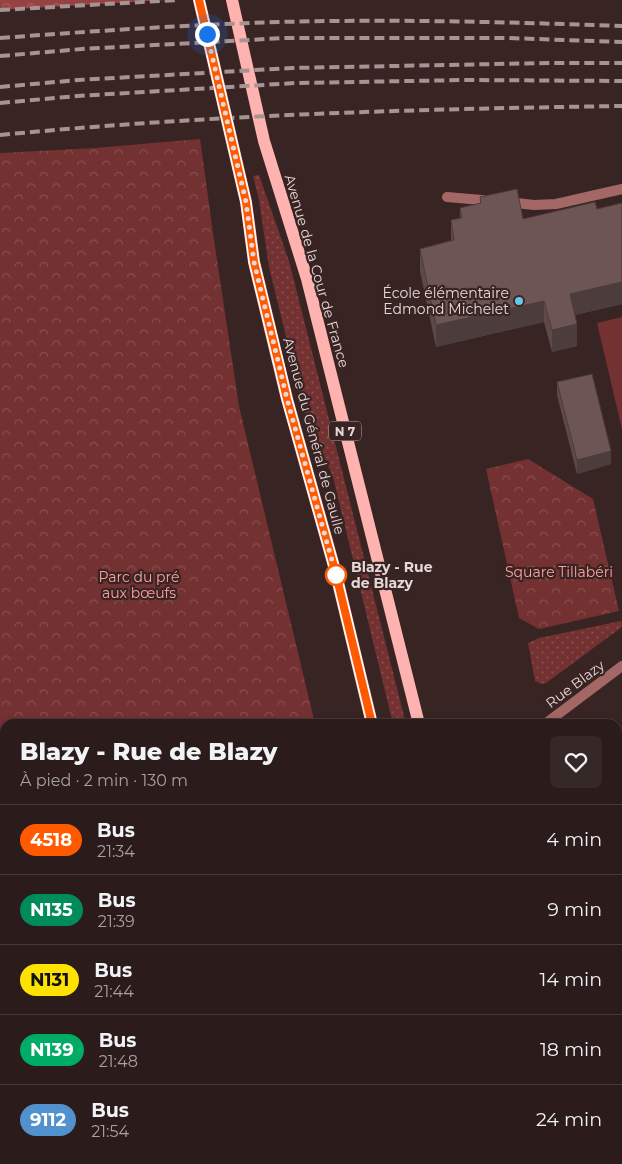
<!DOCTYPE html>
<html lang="fr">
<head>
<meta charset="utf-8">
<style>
	body { margin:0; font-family:Montserrat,sans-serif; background:#372828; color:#f1f3f6; height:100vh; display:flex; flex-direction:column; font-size:19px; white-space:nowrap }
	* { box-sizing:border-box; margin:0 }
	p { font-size:16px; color:#a6a1a3 }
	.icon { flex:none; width:28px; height:28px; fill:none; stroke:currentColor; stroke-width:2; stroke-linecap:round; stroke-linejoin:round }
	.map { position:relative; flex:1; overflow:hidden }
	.side { position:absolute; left:0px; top:719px; width:622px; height:446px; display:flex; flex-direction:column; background:#2b1b1b; border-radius:15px 15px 0 0; box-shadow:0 2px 8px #0003,0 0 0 1px #47393a }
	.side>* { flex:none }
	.badge { padding:0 10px; border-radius:16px; font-size:18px; line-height:32px }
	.you { position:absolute; width:25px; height:25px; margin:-12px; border:4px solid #fff; border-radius:50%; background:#1a73e8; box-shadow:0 0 0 8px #1a73e833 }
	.map>.badge { position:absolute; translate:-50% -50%; box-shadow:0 0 0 2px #fff }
	.round { display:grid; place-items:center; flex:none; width:52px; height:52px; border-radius:8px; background:#372828 }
	.head { display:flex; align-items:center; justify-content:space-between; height:85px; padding:0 20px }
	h1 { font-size:24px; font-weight:800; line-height:38px }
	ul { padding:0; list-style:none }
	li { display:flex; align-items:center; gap:15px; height:70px; padding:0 20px; border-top:1px solid #47393a }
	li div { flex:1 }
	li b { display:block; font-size:19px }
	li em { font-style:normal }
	li .badge { min-width:55px; font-weight:700; text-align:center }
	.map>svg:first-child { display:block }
	.grass { fill:url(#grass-dots) }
	.forest { fill:url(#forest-crowns) }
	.park { fill:url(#park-crowns) }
	.pitch { fill:#743132 }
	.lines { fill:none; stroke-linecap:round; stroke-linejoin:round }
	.lane { stroke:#a36766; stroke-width:10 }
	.street { stroke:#a36766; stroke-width:10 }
	.primary { stroke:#feb3b1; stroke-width:12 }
	.rail { stroke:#a69494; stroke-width:4; stroke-dasharray:10 5; stroke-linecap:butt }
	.wall { fill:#5e4948 }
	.shaded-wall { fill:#4c3c3b }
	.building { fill:#6d5554; stroke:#4c3c3b }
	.line-casing { stroke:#fff; stroke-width:11 }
	.line { stroke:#ff5a00; stroke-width:8 }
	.walk { stroke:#e7d8d7; stroke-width:5; stroke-dasharray:0 9 }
	.poi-dot { fill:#68c4f0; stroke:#392424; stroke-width:2 }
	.stop-dot { fill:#fff; stroke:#ff5a00; stroke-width:2.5 }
	.labels { text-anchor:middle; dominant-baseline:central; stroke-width:4.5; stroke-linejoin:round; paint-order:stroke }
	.shield { fill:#392424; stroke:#b3a2a1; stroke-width:1 }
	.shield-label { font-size:12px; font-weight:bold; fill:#e7d8d7 }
	.street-label { font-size:14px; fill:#e7d8d7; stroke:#392424 }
	.poi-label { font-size:14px; fill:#e7d8d7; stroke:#392424; text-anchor:end }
	.stop-label { font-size:14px; font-weight:bold; fill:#e7d8d7; stroke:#392424; text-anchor:start }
	.park-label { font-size:14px; fill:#ffa09d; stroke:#392424 }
</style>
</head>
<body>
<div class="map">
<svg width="622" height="1164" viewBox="0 0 622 1164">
	<defs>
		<pattern id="grass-dots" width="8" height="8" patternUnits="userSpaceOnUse" patternTransform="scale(1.25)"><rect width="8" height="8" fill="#743132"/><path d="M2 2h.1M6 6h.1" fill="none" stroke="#884e4f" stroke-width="1.8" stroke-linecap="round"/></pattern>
		<pattern id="forest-crowns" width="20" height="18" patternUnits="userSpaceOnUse" patternTransform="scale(1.25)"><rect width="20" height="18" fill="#964243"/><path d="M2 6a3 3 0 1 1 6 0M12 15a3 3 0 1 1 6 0" fill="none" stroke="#a55d5d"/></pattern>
		<pattern id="park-crowns" width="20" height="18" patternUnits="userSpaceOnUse" patternTransform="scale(1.25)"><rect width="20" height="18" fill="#743132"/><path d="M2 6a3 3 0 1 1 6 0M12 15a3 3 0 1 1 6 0" fill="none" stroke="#884e4f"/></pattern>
	</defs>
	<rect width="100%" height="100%" fill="#392424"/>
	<g class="grass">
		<polygon points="259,175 289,261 406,724 393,724 333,477 304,410 269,267 259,200 253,176"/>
		<polygon points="621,621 622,627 546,683 541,684 535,681 528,643 539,638"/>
	</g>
	<polygon class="forest" points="0,0 166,0 0,10"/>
	<g class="park">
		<polygon points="200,139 214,240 239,406 315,724 5,724 5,771 0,771 0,153 95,148"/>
		<polygon points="528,459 593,499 619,611 539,629 519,618 486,469"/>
	</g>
	<polygon class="pitch" points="622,317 622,429 597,323"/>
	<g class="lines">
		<g class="lane">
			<polyline points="447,197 493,201"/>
			<polyline points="507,202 534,205 556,204 622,189"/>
			<polyline points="618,1134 622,1133"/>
			<polyline points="96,1160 96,1164"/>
			<polyline points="589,1160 590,1164"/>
		</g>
		<g class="street">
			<polyline points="545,724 622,666"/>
			<polyline points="0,916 5,915"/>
			<polyline points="0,1097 5,1093"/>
			<polyline points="454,1164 460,1160"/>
		</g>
		<g class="primary">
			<polyline points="199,0 246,202 254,262 287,399 335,570 372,724"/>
			<polyline points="232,0 264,141 307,279 419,724"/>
			<polyline points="479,1160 480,1164"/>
			<polyline points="521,1160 522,1164"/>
		</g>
		<g class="rail">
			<polyline points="0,10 177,0"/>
			<path d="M0 38C93 31 186 25 279 22 393 19 508 22 622 26"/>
			<polyline points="0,56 82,49 285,38 508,38 622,42"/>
			<polyline points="0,87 78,80 292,68 548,63 622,63"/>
			<polyline points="0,103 77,96 296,83 466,80 622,81"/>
			<path d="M0 135C207 115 414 109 622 106"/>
		</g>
	</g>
	<g class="wall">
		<polygon points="480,197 523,219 597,209 622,203 622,304 575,315 577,346 552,352 544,322 436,347 420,271 420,249 451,241 451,220 460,219 460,208 480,204"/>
		<polygon points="557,382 611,464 577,474 557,395"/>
		<rect x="0" y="759" width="5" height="114"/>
		<polygon points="354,1160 381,1160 374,1164 355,1164"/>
		<polygon points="605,1160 618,1160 622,1164 606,1164"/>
	</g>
	<g class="shaded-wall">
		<polygon points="622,282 622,304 570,316 570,294"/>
		<polygon points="544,301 544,322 436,347 436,325"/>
		<polygon points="577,324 577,346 552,352 552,330"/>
		<polygon points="611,451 611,464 577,474 577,460"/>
		<polygon points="622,1078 622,1094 618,1095 618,1079"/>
		<polygon points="357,1160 381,1160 374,1164 357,1164"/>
	</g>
	<g class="building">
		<polygon points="517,189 523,219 595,202 597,209 622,203 622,282 570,294 577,324 552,330 544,301 436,325 420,249 454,240 451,220 462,218 460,208 481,203 480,197"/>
		<polygon points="592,374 611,451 577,460 557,382"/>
		<rect x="0" y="759" width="5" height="102"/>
		<polygon points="622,861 622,1078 618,1079 618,862"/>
		<polygon points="622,1135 622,1164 610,1164 609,1160 618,1160 618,1136"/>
		<polygon points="5,1140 5,1160 94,1160 96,1164 0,1164 0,1146 3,1144 1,1142"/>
		<polygon points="109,1160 344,1160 346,1163 103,1164"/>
	</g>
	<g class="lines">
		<defs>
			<polyline id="line" points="199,0 246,202 254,262 279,365 287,399 335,570 372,724"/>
		</defs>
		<use href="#line" class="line-casing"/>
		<use href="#line" class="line"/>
		<polyline class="walk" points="207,34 246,202 254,262 279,365 287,399 336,575"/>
	</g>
	<circle class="poi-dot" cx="519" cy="301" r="5"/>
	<circle class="stop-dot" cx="336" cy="575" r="10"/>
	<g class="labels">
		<rect class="shield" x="329" y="421.5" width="32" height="19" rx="4"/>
		<g class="shield-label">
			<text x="345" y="431">N 7</text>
		</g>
		<g class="street-label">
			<text transform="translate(317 271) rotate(74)">Avenue de la Cour de France</text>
			<text transform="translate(314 436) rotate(75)">Avenue du Général de Gaulle</text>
			<text transform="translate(575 684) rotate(-37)">Rue Blazy</text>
		</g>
		<g class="poi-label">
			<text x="509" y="293">École élémentaire<tspan x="509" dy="16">Edmond Michelet</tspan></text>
		</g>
		<g class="stop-label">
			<text x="351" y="567">Blazy - Rue<tspan x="351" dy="16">de Blazy</tspan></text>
		</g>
		<g class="park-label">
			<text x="559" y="572">Square Tillabéri</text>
			<text x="139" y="577">Parc du pré<tspan x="139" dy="16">aux bœufs</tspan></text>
		</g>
	</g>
</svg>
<div class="you" style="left:207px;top:34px"></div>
<section class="side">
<div class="head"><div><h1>Blazy - Rue de Blazy</h1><p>À pied · 2 min · 130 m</p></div><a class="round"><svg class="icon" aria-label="heart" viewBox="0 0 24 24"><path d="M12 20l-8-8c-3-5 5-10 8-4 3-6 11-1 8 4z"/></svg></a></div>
<ul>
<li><span class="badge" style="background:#ff5a00;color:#fff">4518</span><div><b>Bus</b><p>21:34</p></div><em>4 min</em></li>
<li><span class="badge" style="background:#008b5a;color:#fff">N135</span><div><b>Bus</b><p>21:39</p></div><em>9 min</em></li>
<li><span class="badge" style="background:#ffe300;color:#111">N131</span><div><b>Bus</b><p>21:44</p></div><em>14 min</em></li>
<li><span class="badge" style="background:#00ab66;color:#fff">N139</span><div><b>Bus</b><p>21:48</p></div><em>18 min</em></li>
<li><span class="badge" style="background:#5191cd;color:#fff">9112</span><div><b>Bus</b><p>21:54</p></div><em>24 min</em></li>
</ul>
</section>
</div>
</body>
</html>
